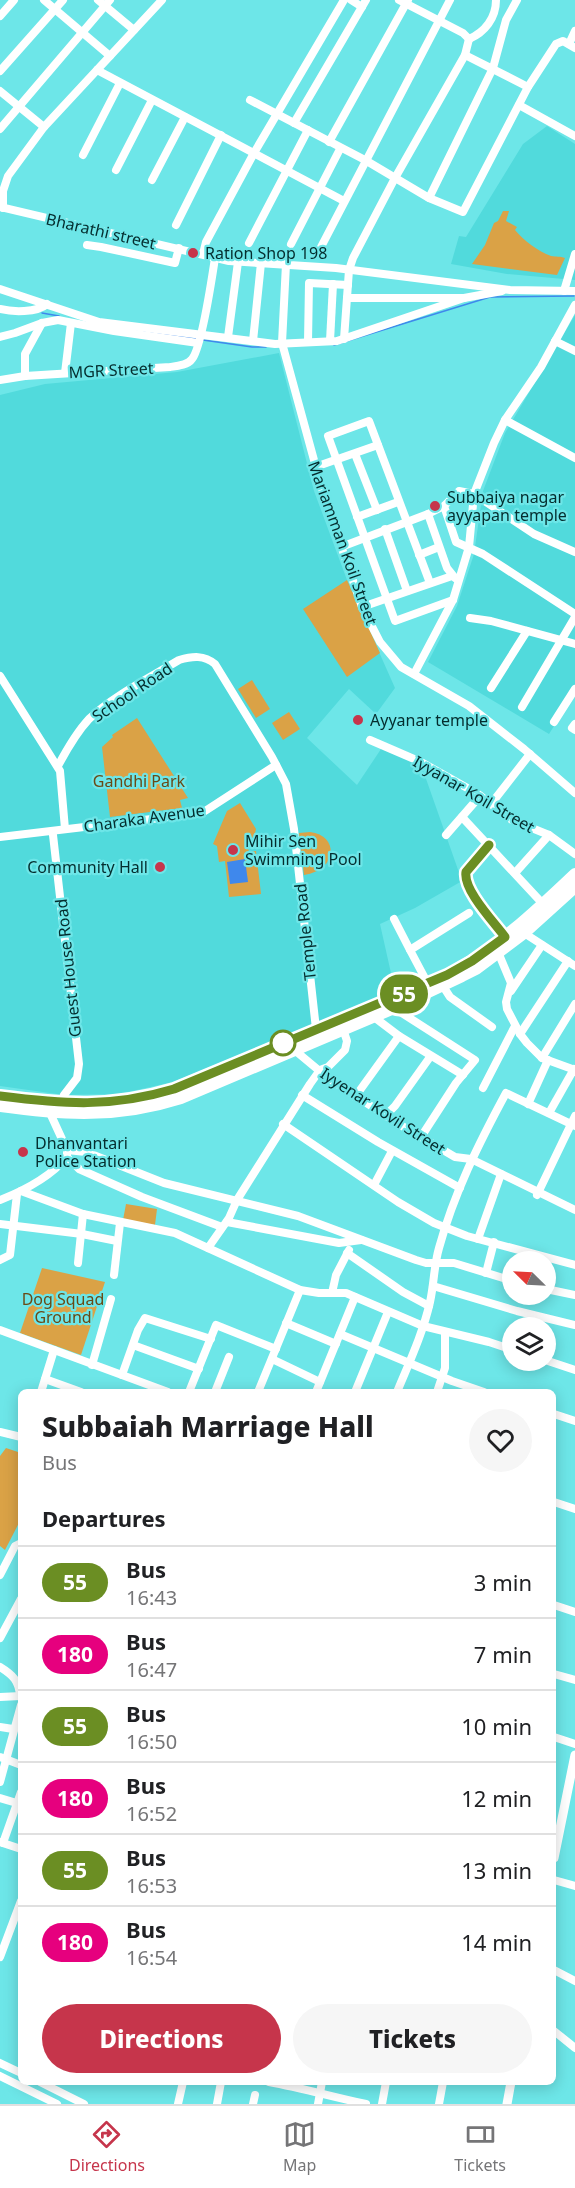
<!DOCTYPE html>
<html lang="en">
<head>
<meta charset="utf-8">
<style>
	body { margin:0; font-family:"Noto Sans",sans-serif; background:#f6f6f6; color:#202124; height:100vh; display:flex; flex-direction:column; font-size:22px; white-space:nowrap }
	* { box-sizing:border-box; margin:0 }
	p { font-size:20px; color:#757577 }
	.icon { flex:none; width:33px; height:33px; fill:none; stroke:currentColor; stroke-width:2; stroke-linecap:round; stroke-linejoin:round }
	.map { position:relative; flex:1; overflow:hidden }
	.details { position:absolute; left:18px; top:1389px; width:538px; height:696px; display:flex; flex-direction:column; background:#fff; border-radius:9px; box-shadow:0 3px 15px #0003 }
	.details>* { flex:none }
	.badge { padding:0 12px; border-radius:20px; font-size:21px; line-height:39px }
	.needle { width:39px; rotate:294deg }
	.buttons { position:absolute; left:502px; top:1251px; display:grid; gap:12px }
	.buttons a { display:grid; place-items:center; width:54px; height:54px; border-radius:50%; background:#fff; box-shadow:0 3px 15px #0003; font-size:30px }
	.map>.badge { position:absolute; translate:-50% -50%; box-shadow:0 0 0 3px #fff }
	h2 { padding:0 24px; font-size:22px; line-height:54px }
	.round { display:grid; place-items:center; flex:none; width:63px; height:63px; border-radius:32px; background:#f6f6f6 }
	.overview { display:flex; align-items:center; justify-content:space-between; height:102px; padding:0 24px }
	h1 { font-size:28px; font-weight:800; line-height:45px }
	.button { display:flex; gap:12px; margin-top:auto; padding:12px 24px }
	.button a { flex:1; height:69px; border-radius:36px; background:#c6354b; color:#fff; font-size:24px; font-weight:800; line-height:69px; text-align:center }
	.button a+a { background:#f6f6f6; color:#202124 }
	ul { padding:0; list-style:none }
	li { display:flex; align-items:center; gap:18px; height:72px; padding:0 24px; border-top:2px solid #e0e0e0 }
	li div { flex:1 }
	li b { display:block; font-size:22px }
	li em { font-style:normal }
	li .badge { min-width:66px; font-weight:700; text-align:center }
	.tabs { display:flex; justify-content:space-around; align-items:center; height:84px; border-top:2px solid #e0e0e0; background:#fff; font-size:16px; color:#757577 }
	.tabs a { display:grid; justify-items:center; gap:3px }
	.tabs .on { color:#c6354b }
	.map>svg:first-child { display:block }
	.built { fill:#51dadc }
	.green { fill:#daa246 }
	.water { fill:#3f88ec }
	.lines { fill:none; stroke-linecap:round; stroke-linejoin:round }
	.stream { stroke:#3f88ec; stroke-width:1.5 }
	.minor { stroke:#fff; stroke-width:8 }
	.major { stroke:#fff; stroke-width:9 }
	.highway { stroke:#fff; stroke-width:12 }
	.line-casing { stroke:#fff; stroke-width:14 }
	.line { stroke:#6b8e23; stroke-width:9 }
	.poi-dot { fill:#c6354b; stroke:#6de6e8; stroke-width:2 }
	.stop-dot { fill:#fff; stroke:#6b8e23; stroke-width:3 }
	.labels { text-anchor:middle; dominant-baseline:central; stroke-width:4.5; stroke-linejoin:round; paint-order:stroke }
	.street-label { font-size:16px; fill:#042d2e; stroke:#6de6e8 }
	.poi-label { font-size:16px; fill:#042d2e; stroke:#6de6e8; text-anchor:start }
	.park-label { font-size:16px; fill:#694a16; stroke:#6de6e8 }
</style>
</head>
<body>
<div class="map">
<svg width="575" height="2104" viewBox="0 0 575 2104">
	<rect width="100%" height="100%" fill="#6de6e8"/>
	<g class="built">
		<polygon points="547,126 575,144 575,280 507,274 451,264 459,236 466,237 523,144"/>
		<polygon points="575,315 575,693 549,734 428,662 457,606 474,554 483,491 505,433"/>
		<polygon points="279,353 314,491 347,580 395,688 376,714 349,689 307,738 357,785 385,743 418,756 462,881 415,908 380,924 395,991 173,1082 119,1094 64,1095 0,1086 0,395 45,384 177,372"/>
	</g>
	<g class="green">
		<path d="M503 211H509L506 221 517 227 515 230C524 241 538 251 551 256 556 257 560 256 565 258L557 275 472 264 485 245 494 223 498 221Z"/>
		<polygon points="347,580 380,653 347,677 303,609"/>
		<polygon points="252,680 270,709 256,718 238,689"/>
		<polygon points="289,712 300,729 283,740 272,723"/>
		<polygon points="137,718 188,798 180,800 182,808 110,817 102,747 113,737 112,735"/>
		<polygon points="240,803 256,829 252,847 248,848 249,852 256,851 261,894 229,897 225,861 219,862 217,846 213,844 227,811"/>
		<path d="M310 832C339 835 338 870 304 875L299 833Z"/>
		<polygon points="126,1204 157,1209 155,1225 123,1220"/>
		<polygon points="42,1268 105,1282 81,1355 20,1333"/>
		<polygon points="6,1448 21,1453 21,1519 5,1550 0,1546 0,1456"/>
	</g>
	<polygon class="water" points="245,859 248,882 230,884 227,862"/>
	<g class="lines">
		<g class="stream">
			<polyline points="42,313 59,316"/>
			<polyline points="143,331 198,339"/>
			<polyline points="203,340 252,347 266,347"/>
			<polyline points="334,345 490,297 574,296"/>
		</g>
		<g class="minor">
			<polyline points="44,0 110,56"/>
			<polyline points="98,0 134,30"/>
			<polyline points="351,0 362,7"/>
			<polyline points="399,0 463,33 469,39"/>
			<polyline points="0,16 14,0"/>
			<path d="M469 39C485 32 496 18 496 0"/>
			<polyline points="569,44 575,31"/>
			<polyline points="465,55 528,87"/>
			<polyline points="97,70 344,201"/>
			<polyline points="0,71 63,0"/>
			<polyline points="0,91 44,127 162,0"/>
			<polyline points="250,100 365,160 429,198 463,212 528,87 556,44 563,41 575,48"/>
			<polyline points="519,105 575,136"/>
			<polyline points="294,123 366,0"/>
			<polyline points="0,129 110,0"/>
			<polyline points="329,142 408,0"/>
			<polyline points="83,155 120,83"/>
			<polyline points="116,170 152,100"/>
			<polyline points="152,180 185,117"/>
			<polyline points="429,198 493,68 506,20 517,0"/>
			<polyline points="0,207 229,261 336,268 510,290 575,291"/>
			<polyline points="3,208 3,191 8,176 44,127"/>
			<polyline points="176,225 221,135"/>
			<polyline points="249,243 308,130"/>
			<polyline points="291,244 340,149"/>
			<polyline points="87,245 101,247 175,263 179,248"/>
			<polyline points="321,247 450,0"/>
			<polyline points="203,254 206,242 254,153 344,0"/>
			<polyline points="286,264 282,343 323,493 362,607 380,642 401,667 469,706 524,749 575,793"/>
			<polyline points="0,289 99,322 275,344 337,341 464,298"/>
			<polyline points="564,291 575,254"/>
			<polyline points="347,298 464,298 502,291"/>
			<path d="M0 309C12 312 37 313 47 304"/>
			<polyline points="0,337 15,333 42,323 58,320 114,331 198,343"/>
			<polyline points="228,337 238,262"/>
			<polyline points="344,339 349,270 353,258 395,178 465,55 469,39"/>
			<polyline points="253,341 261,263"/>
			<polyline points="330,341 333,284"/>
			<polyline points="555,341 575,351"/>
			<polyline points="308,342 309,283 348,285"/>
			<polyline points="65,373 71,323"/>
			<polyline points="25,376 25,354 42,323"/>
			<path d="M0 380 25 376 170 367C178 366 188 365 192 359 202 347 212 277 215 258"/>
			<polyline points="505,420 575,458"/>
			<polyline points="355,454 377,510"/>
			<polyline points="315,467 378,445"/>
			<polyline points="444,506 456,542 483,554 575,614"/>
			<polyline points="428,514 447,568 455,578"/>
			<polyline points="357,517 398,502"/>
			<polyline points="385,529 407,591"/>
			<polyline points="341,547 428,514 444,506 459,491 474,494 534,534 575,552"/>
			<polyline points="419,555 439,547"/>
			<polyline points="430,583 369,421 328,436 395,621 453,600"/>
			<polyline points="362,607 452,576"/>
			<polyline points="470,618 491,621 575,644"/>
			<polyline points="414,674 453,600 469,547 474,494 494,443 505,420 541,367 575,305"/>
			<polyline points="0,676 60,771 65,829"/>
			<polyline points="491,688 527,631"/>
			<polyline points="522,707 575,617"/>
			<polyline points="554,722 575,689"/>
			<polyline points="575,724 572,728 575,730"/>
			<polyline points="370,740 421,762 478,794 512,820 549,835 575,854"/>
			<path d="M58 766C67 749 76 733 89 719 113 696 151 677 179 660 193 656 204 655 215 664L272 757 286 784 294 829 316 1029"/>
			<polyline points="491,804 530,754"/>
			<polyline points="462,817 543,904"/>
			<polyline points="53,835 79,1064 77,1078 64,1095"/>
			<polyline points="446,835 480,796"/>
			<polyline points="0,837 202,813 276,765"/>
			<polyline points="489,845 473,861 465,875 476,898 505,937"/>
			<polyline points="515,873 549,835"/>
			<polyline points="394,919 410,950"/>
			<polyline points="524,933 575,966"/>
			<polyline points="498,952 511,983 506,1002 507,1009 520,1034 527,1043 542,1058 575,1070"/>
			<polyline points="441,983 450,997 492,1027"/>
			<polyline points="428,984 410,950 469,913"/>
			<polyline points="511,991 542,945"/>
			<polyline points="394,1008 475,1060 456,1083 421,1137"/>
			<polyline points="374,1017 399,1036 463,1075"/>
			<polyline points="520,1034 568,961"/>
			<polyline points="292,1048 328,1078 397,1123 455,1157 471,1159 575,1210"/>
			<polyline points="542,1058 575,1004"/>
			<polyline points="483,1088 515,1026"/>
			<polyline points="302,1095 378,1142 460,1188"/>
			<polyline points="355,1097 399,1036"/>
			<polyline points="528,1104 548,1060"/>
			<polyline points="549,1113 574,1069"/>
			<polyline points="385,1116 395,1106 430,1057"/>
			<polyline points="283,1124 398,1202 434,1223 467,1236 575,1265"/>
			<polyline points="67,1150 86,1152 164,1183 298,1216 416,1260 426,1263 454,1263 513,1281"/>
			<polyline points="67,1157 79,1169 142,1197 222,1227"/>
			<polyline points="374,1185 392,1151"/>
			<polyline points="21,1191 83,1214 175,1233 300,1290 319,1293 346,1293 423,1326 489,1342 513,1350"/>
			<polyline points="537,1195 575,1116"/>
			<path d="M0 1200C23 1191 51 1176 67 1157V1150L50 1113"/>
			<polyline points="227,1222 339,1243 361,1240"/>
			<polyline points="0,1224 82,1234 117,1241"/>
			<polyline points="478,1239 501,1174"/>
			<polyline points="208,1248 229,1218 237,1200 310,1084 320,1070 328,1067 345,1050 347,1041 343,1029"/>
			<polyline points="347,1253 403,1292 429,1306"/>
			<polyline points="0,1260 10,1255 17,1194"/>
			<polyline points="78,1263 83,1214"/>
			<polyline points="486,1273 494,1242"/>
			<polyline points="114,1275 120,1223"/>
			<polyline points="433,1286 517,1311 575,1325"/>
			<polyline points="546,1289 575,1295"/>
			<polyline points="332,1293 336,1275 349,1250"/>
			<polyline points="286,1323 336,1344"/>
			<polyline points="0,1330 168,1392"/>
			<polyline points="340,1334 452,1381 484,1392"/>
			<polyline points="133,1345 199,1369"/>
			<polyline points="272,1359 320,1382"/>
			<polyline points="545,1360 575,1370"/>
			<polyline points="92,1365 111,1299"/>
			<polyline points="122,1375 138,1330 145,1318 211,1339"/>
			<polyline points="45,1379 81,1392"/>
			<polyline points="41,1392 54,1350"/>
			<polyline points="189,1392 216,1325 276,1349"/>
			<polyline points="215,1392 229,1357"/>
			<polyline points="258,1392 300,1290"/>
			<polyline points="316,1392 355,1297"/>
			<polyline points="355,1392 388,1312"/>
			<path d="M397 1392C409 1363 423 1333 430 1302 434 1284 434 1265 439 1248 454 1193 479 1143 506 1093L575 1126"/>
			<polyline points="437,1392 445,1368 445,1332"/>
			<polyline points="554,1414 575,1421"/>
			<polyline points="0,1432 21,1437"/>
			<polyline points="554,1502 575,1509"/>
			<polyline points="0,1575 15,1546 21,1543"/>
			<polyline points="554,1605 575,1612"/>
			<polyline points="0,1638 21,1599"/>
			<path d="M0 1667C13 1675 19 1681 20 1696"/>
			<polyline points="554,1674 575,1680"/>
			<polyline points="0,1697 21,1696"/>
			<polyline points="0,1727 13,1729"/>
			<polyline points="554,1737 575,1744"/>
			<polyline points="0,1757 21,1765"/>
			<polyline points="0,1782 21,1705"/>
			<polyline points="0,1798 20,1804"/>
			<polyline points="0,1842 21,1849"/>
			<polyline points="3,1843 21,1792"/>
			<polyline points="554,1880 575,1886"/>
			<polyline points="0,1957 21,1901"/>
			<polyline points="554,1970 575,1981"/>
			<polyline points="554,2031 575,2048"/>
			<polyline points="0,2063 21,2073"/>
			<polyline points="0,2076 57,2104"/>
			<polyline points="40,2082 84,2104"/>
			<path d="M269 2082C302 2088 333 2097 366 2104"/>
			<polyline points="178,2104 183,2082"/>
			<polyline points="217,2104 221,2082"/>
			<polyline points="253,2104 255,2095"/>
			<polyline points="318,2104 322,2082"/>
			<polyline points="382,2104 386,2082"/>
			<polyline points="439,2104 443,2082"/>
		</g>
		<g class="major">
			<polyline points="554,1858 575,1755"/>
			<polyline points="507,2104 511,2082"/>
		</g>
		<g class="highway">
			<path d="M0 1096C64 1104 111 1108 174 1089L447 975C496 949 535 912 575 874"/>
			<path d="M0 1106C64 1115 118 1118 181 1098L394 1008 462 976 476 969 524 933 575 887"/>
		</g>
	</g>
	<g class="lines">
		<defs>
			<path id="line" d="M0 1096C64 1104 111 1108 174 1089L447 975 472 961 505 937C494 922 463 890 466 872L489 845"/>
		</defs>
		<use href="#line" class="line-casing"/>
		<use href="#line" class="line"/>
	</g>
	<g class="poi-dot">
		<circle cx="193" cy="253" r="6"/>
		<circle cx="435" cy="506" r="6"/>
		<circle cx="358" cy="720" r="6"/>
		<circle cx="233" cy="850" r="6"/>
		<circle cx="160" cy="867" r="6"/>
		<circle cx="23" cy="1152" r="6"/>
	</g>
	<circle class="stop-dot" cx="283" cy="1043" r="12"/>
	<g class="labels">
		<g class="street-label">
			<text transform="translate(101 231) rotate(13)">Bharathi street</text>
			<text transform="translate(111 370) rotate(-3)">MGR Street</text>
			<text transform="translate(343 543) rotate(70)">Mariamman Koil Street</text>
			<text transform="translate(132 692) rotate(-34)">School Road</text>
			<text transform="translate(474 794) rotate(30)">Iyyanar Koil Street</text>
			<text transform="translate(144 818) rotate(-8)">Charaka Avenue</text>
			<text transform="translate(305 932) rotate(-96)">Temple Road</text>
			<text transform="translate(68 968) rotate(-96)">Guest House Road</text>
			<text transform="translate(383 1111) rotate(33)">Iyyenar Kovil Street</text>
		</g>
		<g class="poi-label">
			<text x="205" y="253">Ration Shop 198</text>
			<text x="447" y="497">Subbaiya nagar<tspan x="447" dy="18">ayyapan temple</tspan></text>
			<text x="370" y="720">Ayyanar temple</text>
			<text x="245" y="841">Mihir Sen<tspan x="245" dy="18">Swimming Pool</tspan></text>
			<text x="148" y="867" text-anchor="end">Community Hall</text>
			<text x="35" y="1143">Dhanvantari<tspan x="35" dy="18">Police Station</tspan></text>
		</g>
		<g class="park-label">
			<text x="139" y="781">Gandhi Park</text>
			<text x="63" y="1299">Dog Squad<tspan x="63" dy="18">Ground</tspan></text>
		</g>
	</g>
</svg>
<div class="buttons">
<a><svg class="needle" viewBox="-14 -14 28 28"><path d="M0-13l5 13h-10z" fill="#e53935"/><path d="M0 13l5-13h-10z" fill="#757577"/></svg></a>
<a><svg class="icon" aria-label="layers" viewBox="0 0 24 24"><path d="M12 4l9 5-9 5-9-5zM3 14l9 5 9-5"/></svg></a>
</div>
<b class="badge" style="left:404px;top:994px;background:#6b8e23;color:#fff">55</b>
<section class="details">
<div class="overview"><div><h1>Subbaiah Marriage Hall</h1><p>Bus</p></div><a class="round"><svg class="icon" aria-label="heart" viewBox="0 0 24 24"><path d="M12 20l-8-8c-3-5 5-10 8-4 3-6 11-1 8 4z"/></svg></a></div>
<h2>Departures</h2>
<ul>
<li><span class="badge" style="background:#6b8e23;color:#fff">55</span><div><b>Bus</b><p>16:43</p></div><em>3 min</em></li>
<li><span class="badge" style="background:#e6007e;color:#fff">180</span><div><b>Bus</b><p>16:47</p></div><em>7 min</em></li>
<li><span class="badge" style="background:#6b8e23;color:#fff">55</span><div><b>Bus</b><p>16:50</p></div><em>10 min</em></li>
<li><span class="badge" style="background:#e6007e;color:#fff">180</span><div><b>Bus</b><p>16:52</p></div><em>12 min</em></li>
<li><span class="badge" style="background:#6b8e23;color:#fff">55</span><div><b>Bus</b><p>16:53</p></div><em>13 min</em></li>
<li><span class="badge" style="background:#e6007e;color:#fff">180</span><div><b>Bus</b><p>16:54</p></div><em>14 min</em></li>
</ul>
<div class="button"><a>Directions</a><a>Tickets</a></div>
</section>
</div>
<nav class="tabs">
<a class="on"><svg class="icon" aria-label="directions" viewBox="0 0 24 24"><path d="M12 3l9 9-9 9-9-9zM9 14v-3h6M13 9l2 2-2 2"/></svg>Directions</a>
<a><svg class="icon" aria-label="map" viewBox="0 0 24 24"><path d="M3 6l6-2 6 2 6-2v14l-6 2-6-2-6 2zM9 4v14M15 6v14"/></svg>Map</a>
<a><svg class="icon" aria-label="tickets" viewBox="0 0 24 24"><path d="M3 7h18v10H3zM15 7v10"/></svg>Tickets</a>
</nav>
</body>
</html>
